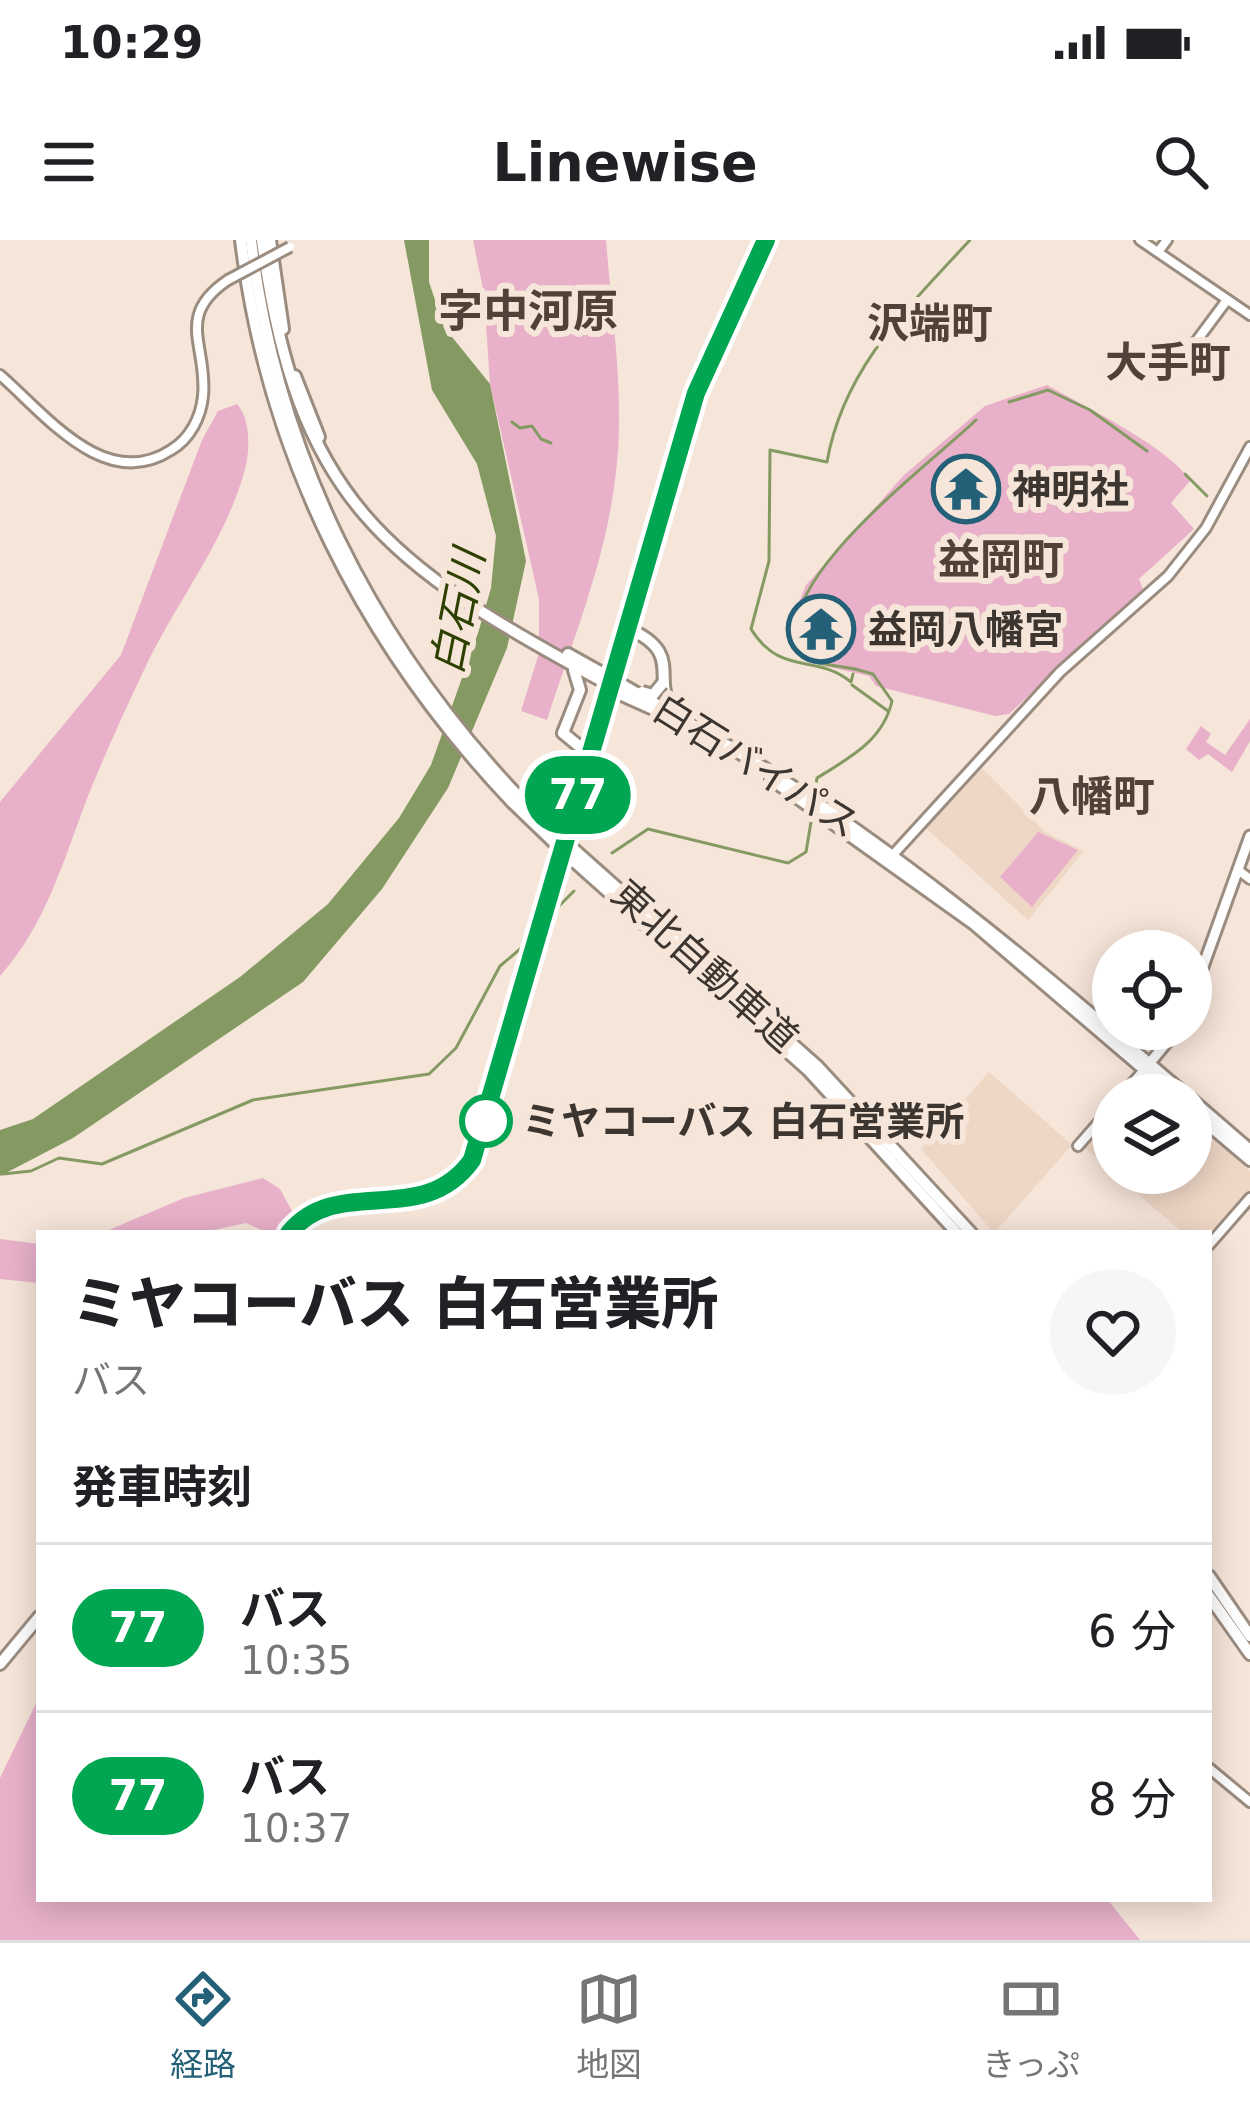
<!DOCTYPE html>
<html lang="ja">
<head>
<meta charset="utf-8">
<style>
	body { margin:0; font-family:"DejaVu Sans","Noto Sans JP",sans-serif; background:#f6f6f6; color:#202124; height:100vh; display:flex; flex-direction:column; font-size:45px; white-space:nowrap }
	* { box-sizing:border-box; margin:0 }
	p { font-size:39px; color:#757577 }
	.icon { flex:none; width:66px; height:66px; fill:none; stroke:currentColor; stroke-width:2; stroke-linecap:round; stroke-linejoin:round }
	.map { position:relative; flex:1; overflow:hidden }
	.drawer { position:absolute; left:36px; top:990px; width:1176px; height:672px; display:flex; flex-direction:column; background:#fff; border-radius:0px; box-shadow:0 6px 30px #0003 }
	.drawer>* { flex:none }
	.badge { padding:0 24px; border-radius:39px; font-size:42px; line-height:78px }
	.fabs { position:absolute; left:1092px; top:690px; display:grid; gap:24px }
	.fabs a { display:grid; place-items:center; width:120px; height:120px; border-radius:50%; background:#fff; box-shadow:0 6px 30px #0003; font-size:60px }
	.map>.badge { position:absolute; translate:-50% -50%; box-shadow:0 0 0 6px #fff }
	h2 { padding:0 36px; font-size:45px; line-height:108px }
	.round { display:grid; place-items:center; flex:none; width:126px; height:126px; border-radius:63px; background:#f6f6f6 }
	.overview { display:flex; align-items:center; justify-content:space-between; height:204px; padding:0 36px }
	h1 { font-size:57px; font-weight:800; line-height:90px }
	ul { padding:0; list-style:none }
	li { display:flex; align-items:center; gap:36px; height:168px; padding:0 36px; border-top:3px solid #e0e0e0 }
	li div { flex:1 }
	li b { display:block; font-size:45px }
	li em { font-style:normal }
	li .badge { min-width:132px; font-weight:700; text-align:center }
	.status { display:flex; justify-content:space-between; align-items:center; height:84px; padding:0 60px; background:#fff; direction:ltr }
	.status svg { height:33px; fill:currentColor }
	header { display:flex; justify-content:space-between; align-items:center; height:156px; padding:0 36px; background:#fff; font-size:54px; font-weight:800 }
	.menu { display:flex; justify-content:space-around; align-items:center; height:168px; border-top:3px solid #e0e0e0; background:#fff; font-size:33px; color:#757577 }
	.menu a { display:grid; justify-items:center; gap:6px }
	.menu .current { color:#246078 }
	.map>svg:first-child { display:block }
	.built { fill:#efd7c6 }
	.green { fill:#e8b1c9 }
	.water { fill:#849a62 }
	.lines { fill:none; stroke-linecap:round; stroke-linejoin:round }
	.stream { stroke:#849a62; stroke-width:3 }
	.secondary-casing { stroke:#9b8c80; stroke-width:14 }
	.primary-casing { stroke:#9b8c80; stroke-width:15 }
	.highway-casing { stroke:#9b8c80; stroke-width:16 }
	.secondary { stroke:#fff; stroke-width:8 }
	.primary { stroke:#fff; stroke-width:9 }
	.highway { stroke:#fff; stroke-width:10 }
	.secondary-bridge-casing { stroke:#9b8c80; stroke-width:14; stroke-linecap:butt }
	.highway-bridge-casing { stroke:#9b8c80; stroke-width:16; stroke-linecap:butt }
	.secondary-bridge { stroke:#fff; stroke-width:8 }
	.highway-bridge { stroke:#fff; stroke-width:10 }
	.line-casing { stroke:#fff; stroke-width:27 }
	.line { stroke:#00a651; stroke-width:18 }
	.stop-dot { fill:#fff; stroke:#00a651; stroke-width:6 }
	.labels { text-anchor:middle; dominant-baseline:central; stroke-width:12; stroke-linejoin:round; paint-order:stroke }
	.poi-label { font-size:39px; font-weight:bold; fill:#3c3530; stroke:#f6e5d9; text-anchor:start }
	.street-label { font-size:39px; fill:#3c3530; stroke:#f6e5d9 }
	.stop-label { font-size:39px; font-weight:bold; fill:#3c3530; stroke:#f6e5d9; text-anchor:start }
	.neighbourhood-label { font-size:42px; font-weight:bold; fill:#504238; stroke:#f6e5d9 }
	.water-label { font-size:42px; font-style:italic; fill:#2d4000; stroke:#f6e5d9 }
	.quarter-label { font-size:45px; font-weight:bold; fill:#504238; stroke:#f6e5d9 }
</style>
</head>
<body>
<div class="status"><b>10:29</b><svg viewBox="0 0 49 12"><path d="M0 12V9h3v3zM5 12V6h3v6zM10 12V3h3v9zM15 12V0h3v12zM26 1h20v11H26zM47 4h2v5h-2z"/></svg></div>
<header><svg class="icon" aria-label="menu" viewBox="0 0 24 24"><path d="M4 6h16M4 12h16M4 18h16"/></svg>Linewise<svg class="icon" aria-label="search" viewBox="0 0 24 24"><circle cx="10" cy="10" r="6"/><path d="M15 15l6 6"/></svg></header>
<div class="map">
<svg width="1250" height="1700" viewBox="0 0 1250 1700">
	<rect width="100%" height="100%" fill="#f6e5d9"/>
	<g class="built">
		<polygon points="980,526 1045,592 1084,611 1028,680 926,588"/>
		<polygon points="989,832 1072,905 994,993 921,909"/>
		<polygon points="1113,875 1113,932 1085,908"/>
		<polygon points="1191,879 1250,931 1250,951 1209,998 1209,993 1183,993 1114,933 1191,933"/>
	</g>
	<g class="green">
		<path d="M473 0H606C612 79 626 161 615 240 605 322 572 402 547 480L521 471 539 413V359L490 144 484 54Z"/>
		<path d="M1047 145C1082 165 1172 209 1190 241L1171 263 1194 289 1139 339 1143 349 1009 474 995 476 876 446 869 436 812 423 796 408V369L806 345 904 235 985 166Z"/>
		<path d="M237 164C250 178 250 207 246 225 227 301 176 361 144 430 124 472 105 514 88 556 63 621 47 683 0 736V562L121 415 202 200 218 171Z"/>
		<polygon points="1250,479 1250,501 1232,532 1208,514 1199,520 1186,509 1201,486 1211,494 1206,502 1225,515"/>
		<polygon points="1038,592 1078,610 1032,667 1000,637"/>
		<polygon points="263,938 280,949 304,993 268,993 246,983 200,993 102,993 184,958"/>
		<polygon points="0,999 39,1004 39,1043 0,1039"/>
		<polygon points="39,1457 39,1659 1107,1659 1140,1700 0,1700 0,1538"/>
	</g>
	<polygon class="water" points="404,0 429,0 429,42 444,87 490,144 526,321 507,408 448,548 382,649 303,742 73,898 0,936 0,890 33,879 240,737 328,664 399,578 431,525 478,393 491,348 496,296 477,224 432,150"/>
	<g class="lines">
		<g class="stream">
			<polyline points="1009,162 1048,150 1090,170 1147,211"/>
			<polyline points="512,182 520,188 532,186 541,199 551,203"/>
			<polyline points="1185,234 1207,256"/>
			<path d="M855 429 818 423 800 409C768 343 934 221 976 180"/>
			<path d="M853 434 851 442C816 413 781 437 751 389L769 321 770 210 827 222C843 129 908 67 970 0"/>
			<polyline points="852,445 888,471"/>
			<path d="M815 551 817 538C849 518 883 501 892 461L873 434 855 429"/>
			<polyline points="612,613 648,589 788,623 806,612 812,576"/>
			<polyline points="542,702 554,671 574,651"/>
			<polyline points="3,934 31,931 59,918 102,924 253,860 429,834 456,808 500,726 531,700"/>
		</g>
		<defs>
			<g id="secondary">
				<polyline points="1140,0 1250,75"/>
				<polyline points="1158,12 1167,0"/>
				<polyline points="1195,103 1227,60"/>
				<path d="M0 135C45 174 105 253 171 210 190 199 201 177 203 156 208 106 174 76 228 40"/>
				<polyline points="890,618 1060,432 1168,336 1206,288 1250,207"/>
				<polyline points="1238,630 1250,639"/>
				<polyline points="1122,855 1144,830"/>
				<polyline points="1078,906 1113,866"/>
				<polyline points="1209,1005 1250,958"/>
				<polyline points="1209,1528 1250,1562"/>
			</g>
			<g id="primary">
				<polyline points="1191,760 1250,596"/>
				<polyline points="1148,825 1178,789"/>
			</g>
			<g id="highway">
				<path d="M241 0C267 216 364 406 513 563"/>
				<path d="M251 0C276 212 371 400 517 555"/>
				<path d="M262 0C297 260 385 324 606 443"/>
				<polyline points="270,0 283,89"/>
				<polyline points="295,136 319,197"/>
				<path d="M627 388C690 415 644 443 679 476"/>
				<polyline points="568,414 604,434"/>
				<polyline points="574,430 580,450 563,493 590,515"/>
				<path d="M708 494C883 596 1033 724 1186 855"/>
				<polyline points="771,539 974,684 1174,855"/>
				<polyline points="570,606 817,826 971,993"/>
				<polyline points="567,615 808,830 957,993"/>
				<polyline points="1191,859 1250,910"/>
				<polyline points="1191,870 1250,920"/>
				<path d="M288 993C338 933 423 991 472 920L696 153 766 0"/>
				<polyline points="1209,1336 1250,1396"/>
				<polyline points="1209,1356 1250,1414"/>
				<polyline points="0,1424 39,1377"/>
			</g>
		</defs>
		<use href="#secondary" class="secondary-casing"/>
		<use href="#primary" class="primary-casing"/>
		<use href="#highway" class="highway-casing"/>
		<use href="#secondary" class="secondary"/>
		<use href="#primary" class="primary"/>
		<use href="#highway" class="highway"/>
		<defs>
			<polyline id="secondary-bridge" points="228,40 290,7"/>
			<g id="highway-bridge">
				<polyline points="607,436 708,494"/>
				<polyline points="604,447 653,469"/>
				<polyline points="642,452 653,455 662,444"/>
				<polyline points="517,555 570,606"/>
				<polyline points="513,563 567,615"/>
			</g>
		</defs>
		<use href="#secondary-bridge" class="secondary-bridge-casing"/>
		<use href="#highway-bridge" class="highway-bridge-casing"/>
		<use href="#secondary-bridge" class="secondary-bridge"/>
		<use href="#highway-bridge" class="highway-bridge"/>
	</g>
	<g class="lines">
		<defs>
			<path id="line" d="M289 993C338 933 422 990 472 920L696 153 766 0"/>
		</defs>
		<use href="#line" class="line-casing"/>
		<use href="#line" class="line"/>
	</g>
	<defs>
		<symbol id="temple-ring" viewBox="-11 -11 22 22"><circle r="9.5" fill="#f6e5d9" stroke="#246078" stroke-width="1.5"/><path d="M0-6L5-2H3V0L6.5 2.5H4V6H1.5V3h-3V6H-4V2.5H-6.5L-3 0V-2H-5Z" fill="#246078"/></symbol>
	</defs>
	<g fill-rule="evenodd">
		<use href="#temple-ring" x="928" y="211" width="76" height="76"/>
		<use href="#temple-ring" x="783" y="351" width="76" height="76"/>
	</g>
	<circle class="stop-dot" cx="486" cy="881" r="24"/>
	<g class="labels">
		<g class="poi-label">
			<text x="1012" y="249">神明社</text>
			<text x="868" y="389">益岡八幡宮</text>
		</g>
		<g class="street-label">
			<text transform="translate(756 526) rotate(32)">白石バイパス</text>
			<text transform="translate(705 726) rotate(42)">東北自動車道</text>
		</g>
		<g class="stop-label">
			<text x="522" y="881">ミヤコーバス 白石営業所</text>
		</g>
		<g class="neighbourhood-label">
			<text x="930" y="83">沢端町</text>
			<text x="1168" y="122">大手町</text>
			<text x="1001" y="319">益岡町</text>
			<text x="1092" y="556">八幡町</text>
		</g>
		<g class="water-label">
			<text transform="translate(458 372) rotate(-79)">白石川</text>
		</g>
		<g class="quarter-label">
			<text x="528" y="71">字中河原</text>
		</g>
	</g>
</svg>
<div class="fabs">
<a><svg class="icon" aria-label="locate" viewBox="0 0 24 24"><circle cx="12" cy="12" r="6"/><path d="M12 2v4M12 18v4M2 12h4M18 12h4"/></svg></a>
<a><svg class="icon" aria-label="layers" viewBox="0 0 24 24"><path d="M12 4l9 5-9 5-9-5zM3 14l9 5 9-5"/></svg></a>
</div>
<b class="badge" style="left:578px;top:555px;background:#00a651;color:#fff">77</b>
<section class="drawer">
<div class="overview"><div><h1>ミヤコーバス 白石営業所</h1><p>バス</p></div><a class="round"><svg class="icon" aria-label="heart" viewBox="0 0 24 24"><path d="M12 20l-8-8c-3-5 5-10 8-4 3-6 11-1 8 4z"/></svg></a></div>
<h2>発車時刻</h2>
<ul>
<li><span class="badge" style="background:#00a651;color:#fff">77</span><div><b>バス</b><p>10:35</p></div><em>6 分</em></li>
<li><span class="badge" style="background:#00a651;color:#fff">77</span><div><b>バス</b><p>10:37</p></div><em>8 分</em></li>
</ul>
</section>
</div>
<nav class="menu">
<a class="current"><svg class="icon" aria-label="directions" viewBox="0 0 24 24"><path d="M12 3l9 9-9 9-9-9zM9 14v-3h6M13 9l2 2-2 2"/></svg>経路</a>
<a><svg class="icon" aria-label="map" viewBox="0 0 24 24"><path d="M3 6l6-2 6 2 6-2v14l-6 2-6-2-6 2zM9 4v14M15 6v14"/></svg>地図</a>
<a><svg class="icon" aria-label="tickets" viewBox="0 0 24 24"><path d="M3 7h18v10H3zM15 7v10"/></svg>きっぷ</a>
</nav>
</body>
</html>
